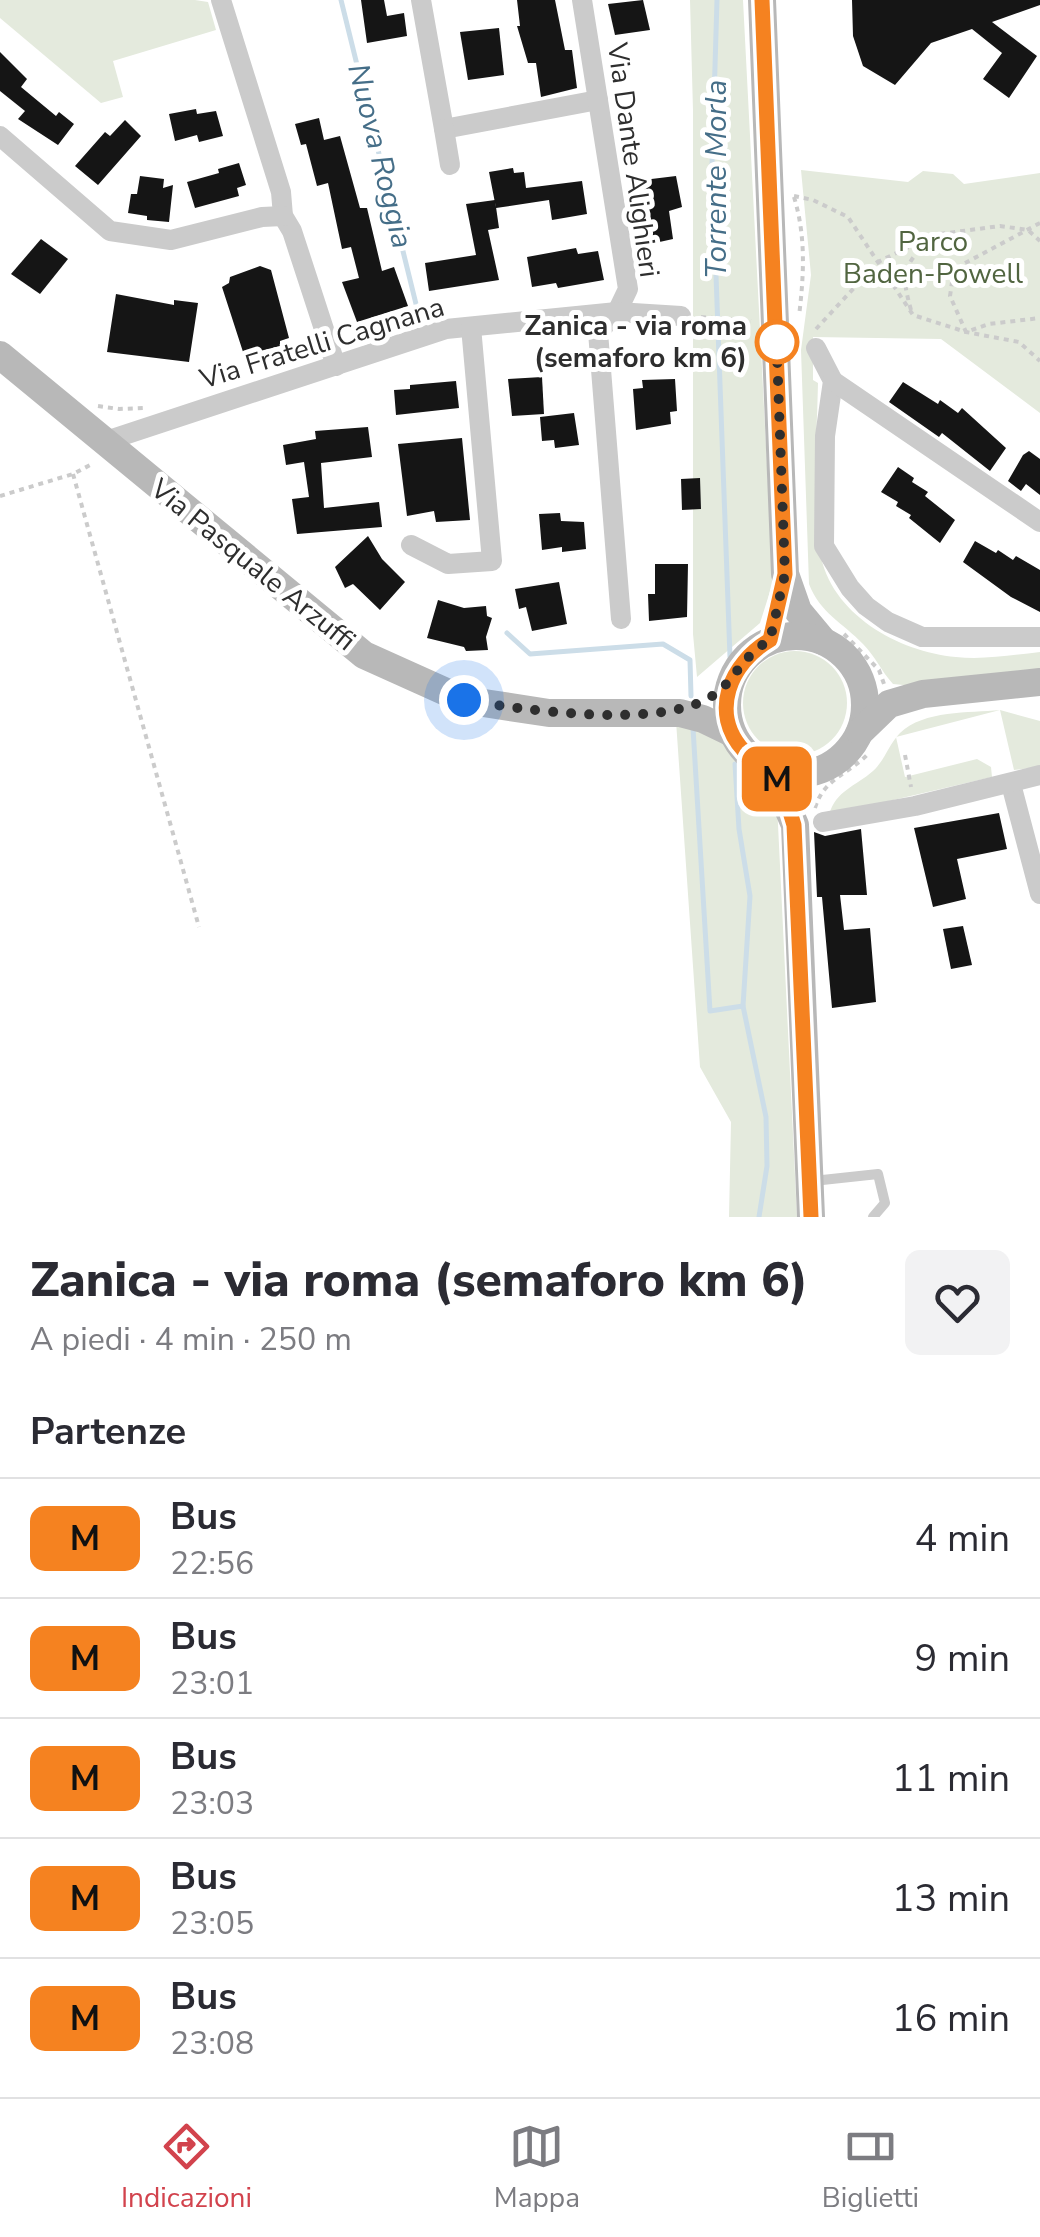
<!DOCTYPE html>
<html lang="it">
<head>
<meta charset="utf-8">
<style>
	body { margin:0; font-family:"Nunito Sans",sans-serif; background:#f2f2f3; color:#2b2b33; height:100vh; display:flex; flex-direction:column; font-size:38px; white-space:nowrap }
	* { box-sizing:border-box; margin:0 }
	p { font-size:32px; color:#7c7c81 }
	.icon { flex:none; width:55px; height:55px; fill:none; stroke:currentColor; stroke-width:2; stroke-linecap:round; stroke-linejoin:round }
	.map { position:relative; height:1217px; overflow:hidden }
	.details { display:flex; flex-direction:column; background:#fff; flex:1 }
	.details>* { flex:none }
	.badge { padding:0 20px; border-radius:15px; font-size:35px; line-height:65px }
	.you { position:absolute; width:50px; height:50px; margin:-25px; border:8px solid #fff; border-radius:50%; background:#1a73e8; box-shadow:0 0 0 15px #1a73e833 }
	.map>.badge { position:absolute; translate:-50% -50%; box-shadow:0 0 0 5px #fff }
	h2 { padding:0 30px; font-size:38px; line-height:90px }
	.round { display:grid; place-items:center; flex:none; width:105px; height:105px; border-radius:15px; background:#f2f2f3 }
	.summary { display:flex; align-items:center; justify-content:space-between; height:170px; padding:0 30px }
	h1 { font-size:48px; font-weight:800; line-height:75px }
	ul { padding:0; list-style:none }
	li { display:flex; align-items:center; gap:30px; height:120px; padding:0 30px; border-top:2px solid #e1e1e2 }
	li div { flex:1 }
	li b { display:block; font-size:38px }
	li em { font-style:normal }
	li .badge { min-width:110px; font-weight:700; text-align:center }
	.tabs { display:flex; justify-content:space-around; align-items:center; height:140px; border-top:2px solid #e1e1e2; background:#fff; font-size:28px; color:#7c7c81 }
	.tabs a { display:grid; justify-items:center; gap:5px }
	.tabs .selected { color:#d2434d }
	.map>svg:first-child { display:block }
	.green { fill:#e4eadd }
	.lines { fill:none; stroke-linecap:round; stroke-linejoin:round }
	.stream { stroke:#ccdde8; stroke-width:5 }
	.building { fill:#151515 }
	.path { stroke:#cbcbcb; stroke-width:4; stroke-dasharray:5 5; stroke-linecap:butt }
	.lane { stroke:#cbcbcb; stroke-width:10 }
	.street { stroke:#cbcbcb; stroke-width:20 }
	.secondary { stroke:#b8b8b8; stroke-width:28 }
	.line-casing { stroke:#fff; stroke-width:22 }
	.line { stroke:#f58220; stroke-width:15 }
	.walk { stroke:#2e2e2e; stroke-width:10; stroke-dasharray:0 18 }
	.stop-dot { fill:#fff; stroke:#f58220; stroke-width:5 }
	.labels { text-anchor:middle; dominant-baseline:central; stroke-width:10; stroke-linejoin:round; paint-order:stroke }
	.street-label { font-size:28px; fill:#2e2e2e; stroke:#fff }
	.park-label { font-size:28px; fill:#516540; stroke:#fff }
	.stop-label { font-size:28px; font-weight:bold; fill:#2e2e2e; stroke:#fff; text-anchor:end }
	.water-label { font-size:30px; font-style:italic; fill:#456e88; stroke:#fff }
</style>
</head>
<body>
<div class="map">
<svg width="1040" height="1217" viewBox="0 0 1040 1217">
	<rect width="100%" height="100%" fill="#fff"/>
	<g class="green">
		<polygon points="0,0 195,0 208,2 216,30 113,61 123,97 101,103 0,18"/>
		<polygon points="690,0 743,0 773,582 760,623 697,677 693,634 693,111"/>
		<path d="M801 170 908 182 923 171 953 174 964 184 1040 173V413L941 339 813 337V380L818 383C817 439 811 497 820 552 830 614 899 652 956 657 983 660 1013 655 1040 652V676L924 687 893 684C882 672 875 656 863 644 843 623 820 613 809 584L801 350 811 275Z"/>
		<circle cx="795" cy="703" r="52"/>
		<path d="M1000 710 1040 721V767L1014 770 1000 710 896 737 905 777 977 759 991 767 992 777 829 815C836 790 855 787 873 771 885 760 889 744 900 733 924 710 969 713 1000 710Z"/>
		<polygon points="676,721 707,721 755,768 777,804 797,1217 729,1217 731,1122 700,1067"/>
	</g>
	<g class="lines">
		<g class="stream">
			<polyline points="341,0 418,312"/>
			<polyline points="717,0 712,166 730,657"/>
			<polyline points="507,633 530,654 663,644 690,660 691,696"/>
			<polyline points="693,728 710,1011 743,1006"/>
			<polyline points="735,764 739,829 750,896 743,1006 766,1117 767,1166 759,1217"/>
		</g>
	</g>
	<g class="building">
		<polygon points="361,0 384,0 387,16 404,13 407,36 367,43"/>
		<polygon points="517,0 555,0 565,50 572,50 577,88 541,97 536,63 528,63 517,26 520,26"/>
		<polygon points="643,0 650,30 615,35 608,4"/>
		<polygon points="852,0 1040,0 1040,5 992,22 1037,56 1009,98 983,79 1002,53 972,29 931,43 895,85 863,66 853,36"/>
		<polygon points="499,28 504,75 468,80 460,32"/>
		<polygon points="0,52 27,79 21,87 56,116 59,112 74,124 58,145 18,119 25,111 0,91"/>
		<polygon points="196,109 197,114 216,111 223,136 199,142 197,135 175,141 169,114"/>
		<polygon points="319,118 324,140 340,136 360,208 367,208 382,271 394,267 408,306 357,322 342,282 359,278 351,247 342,249 328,183 317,186 306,144 301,145 295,124"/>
		<polygon points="125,120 141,136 98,185 75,166 105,132 110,136"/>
		<polygon points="239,163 246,185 237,188 239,196 195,208 187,182 219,173 218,169"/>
		<polygon points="513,168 514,173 524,172 526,188 582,181 587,214 552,220 549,200 496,208 489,172"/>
		<polygon points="140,176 164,179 163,188 173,185 169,222 147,220 147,216 128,213 131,194 137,194"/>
		<polygon points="676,176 682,207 669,211 673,239 646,245 635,181"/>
		<polygon points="495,200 499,228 488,230 499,280 429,291 425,263 476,255 466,204"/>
		<polygon points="41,239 68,259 40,294 11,274"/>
		<polygon points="576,248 578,254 598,251 604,280 558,288 556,283 532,287 527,257"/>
		<polygon points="260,266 271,270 289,338 280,341 280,346 244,355 222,287 229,283 230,277"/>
		<polygon points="116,294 174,305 174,300 198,303 189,362 107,352"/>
		<polygon points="542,377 544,414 512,416 508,379"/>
		<polygon points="675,379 677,411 670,412 671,424 636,430 633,389 643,388 642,380"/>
		<polygon points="456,381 459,408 396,415 394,390 410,389 410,385"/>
		<polygon points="903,382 938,404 940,400 958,413 962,408 1006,448 990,471 942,433 939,437 889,402"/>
		<polygon points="574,413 579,445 555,448 554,440 542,441 540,417"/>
		<polygon points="368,427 372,457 321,463 324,508 379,502 382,527 297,534 292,499 309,497 304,462 286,465 283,445 316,439 315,431"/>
		<polygon points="462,438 470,520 436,522 434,511 407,516 398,444"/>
		<polygon points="1029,451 1040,459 1040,495 1026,484 1021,491 1008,481 1023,455"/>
		<polygon points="898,467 914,478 912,482 928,492 925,496 955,520 940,543 909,518 911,515 896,506 898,502 881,492"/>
		<polygon points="700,478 701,509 682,510 681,479"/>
		<polygon points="560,513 561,521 584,522 586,549 562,552 562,547 542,550 539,514"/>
		<polygon points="368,536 382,559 405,582 380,610 353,584 345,588 335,567"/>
		<polygon points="975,541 996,553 998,550 1013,560 1016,556 1040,570 1040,612 1011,597 963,562"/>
		<polygon points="655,564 688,564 687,617 649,621 648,594 655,594"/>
		<polygon points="559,582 567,624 532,631 526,607 519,609 515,589"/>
		<polygon points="438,600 464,608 486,606 487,616 492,618 486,637 488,650 466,651 464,647 427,638"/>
		<polygon points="999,813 1007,849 957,859 966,899 933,907 914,828"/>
		<polygon points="861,829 867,895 840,895 844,930 870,928 876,1002 832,1008 822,897 817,897 814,832 825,836"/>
		<polygon points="963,926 972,965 951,969 943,929"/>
	</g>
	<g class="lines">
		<g class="path">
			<polyline points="794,196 813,200 848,217 913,315 966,332 1019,342 1040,361"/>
			<path d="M794 197C806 236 804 275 799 316"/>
			<polyline points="1040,223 954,269 950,296 966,332 989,324 1040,318"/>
			<path d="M911 310C901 274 902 267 929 240"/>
			<polyline points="701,317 751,321"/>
			<polyline points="816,329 878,262 933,235 1000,226 1028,230 1040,241"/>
			<polyline points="98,406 119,409 144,408"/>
			<polyline points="73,474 199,927"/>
			<polyline points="0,496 73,474 94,463"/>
			<polyline points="844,634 879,670 884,684"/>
			<polyline points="905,755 911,787"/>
			<path d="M815 808C824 778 848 775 869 753"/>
		</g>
		<polyline class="lane" points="813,1181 878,1174 885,1203 873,1217"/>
		<g class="street">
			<polyline points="221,0 281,192 283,216 292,231 336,366"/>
			<polyline points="421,0 444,129 598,100"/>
			<polyline points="582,0 628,289 617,312 598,332 621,619"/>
			<polyline points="444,129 450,165"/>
			<polyline points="0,136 110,231 171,240 262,217 283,216"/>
			<polyline points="816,348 833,381 825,436 824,546 850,588 866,606 888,622 922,637 1040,637"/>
			<polyline points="833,381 1040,522"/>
			<polyline points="103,442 446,329 617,312 681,316"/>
			<polyline points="411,545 448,564 492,561 471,327"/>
			<polyline points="1011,784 1040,894"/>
			<polyline points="823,822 915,806 1040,775"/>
		</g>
		<g class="secondary">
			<polyline points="762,0 785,574 798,611 823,641"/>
			<polyline points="0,355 364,655 464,700 549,713 680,713 703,719 732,733"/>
			<circle cx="796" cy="705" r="69"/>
			<polyline points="860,732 889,704 923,694 1040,682"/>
			<polyline points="772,771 795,825 811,1217"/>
		</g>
	</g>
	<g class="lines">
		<defs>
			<path id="line" d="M762 0 785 574 770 640C730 663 709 713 744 751 753 761 767 765 774 775 784 789 789 809 794 825L811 1217"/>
		</defs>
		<use href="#line" class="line-casing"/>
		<use href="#line" class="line"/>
		<path class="walk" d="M464 700C525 710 655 729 709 698 735 683 739 658 770 640L785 574 776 325 777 342"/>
	</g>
	<circle class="stop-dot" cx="777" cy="342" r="20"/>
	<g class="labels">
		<g class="street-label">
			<text transform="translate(633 160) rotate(82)">Via Dante Alighieri</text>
			<text transform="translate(322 343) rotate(-17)">Via Fratelli Cagnana</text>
			<text transform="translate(253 565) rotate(39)">Via Pasquale Arzuffi</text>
		</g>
		<g class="park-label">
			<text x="933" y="242">Parco<tspan x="933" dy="32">Baden-Powell</tspan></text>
		</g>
		<g class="stop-label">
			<text x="747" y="326">Zanica - via roma<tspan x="747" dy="32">(semaforo km 6)</tspan></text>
		</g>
		<g class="water-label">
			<text transform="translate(380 156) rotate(76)">Nuova Roggia</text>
			<text transform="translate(716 179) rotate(-90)">Torrente Morla</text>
		</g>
	</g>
</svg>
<div class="you" style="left:464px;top:700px"></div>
<b class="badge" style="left:777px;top:779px;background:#f58220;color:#111">M</b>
</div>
<section class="details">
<div class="summary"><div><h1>Zanica - via roma (semaforo km 6)</h1><p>A piedi · 4 min · 250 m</p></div><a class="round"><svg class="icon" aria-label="heart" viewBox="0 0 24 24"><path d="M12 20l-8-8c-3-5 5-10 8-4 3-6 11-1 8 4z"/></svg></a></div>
<h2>Partenze</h2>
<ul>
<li><span class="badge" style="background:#f58220;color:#111">M</span><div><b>Bus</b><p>22:56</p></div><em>4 min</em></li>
<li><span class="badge" style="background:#f58220;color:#111">M</span><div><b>Bus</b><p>23:01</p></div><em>9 min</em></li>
<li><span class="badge" style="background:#f58220;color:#111">M</span><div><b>Bus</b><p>23:03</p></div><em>11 min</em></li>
<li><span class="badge" style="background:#f58220;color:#111">M</span><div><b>Bus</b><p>23:05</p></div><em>13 min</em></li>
<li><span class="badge" style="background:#f58220;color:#111">M</span><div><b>Bus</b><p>23:08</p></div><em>16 min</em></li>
</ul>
</section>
<nav class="tabs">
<a class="selected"><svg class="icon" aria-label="directions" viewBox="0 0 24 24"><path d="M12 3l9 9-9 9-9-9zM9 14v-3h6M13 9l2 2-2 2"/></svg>Indicazioni</a>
<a><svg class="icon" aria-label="map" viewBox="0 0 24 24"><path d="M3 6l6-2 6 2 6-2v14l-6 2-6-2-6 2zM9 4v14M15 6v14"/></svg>Mappa</a>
<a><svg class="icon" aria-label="tickets" viewBox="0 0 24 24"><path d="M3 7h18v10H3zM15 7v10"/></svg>Biglietti</a>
</nav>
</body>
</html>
